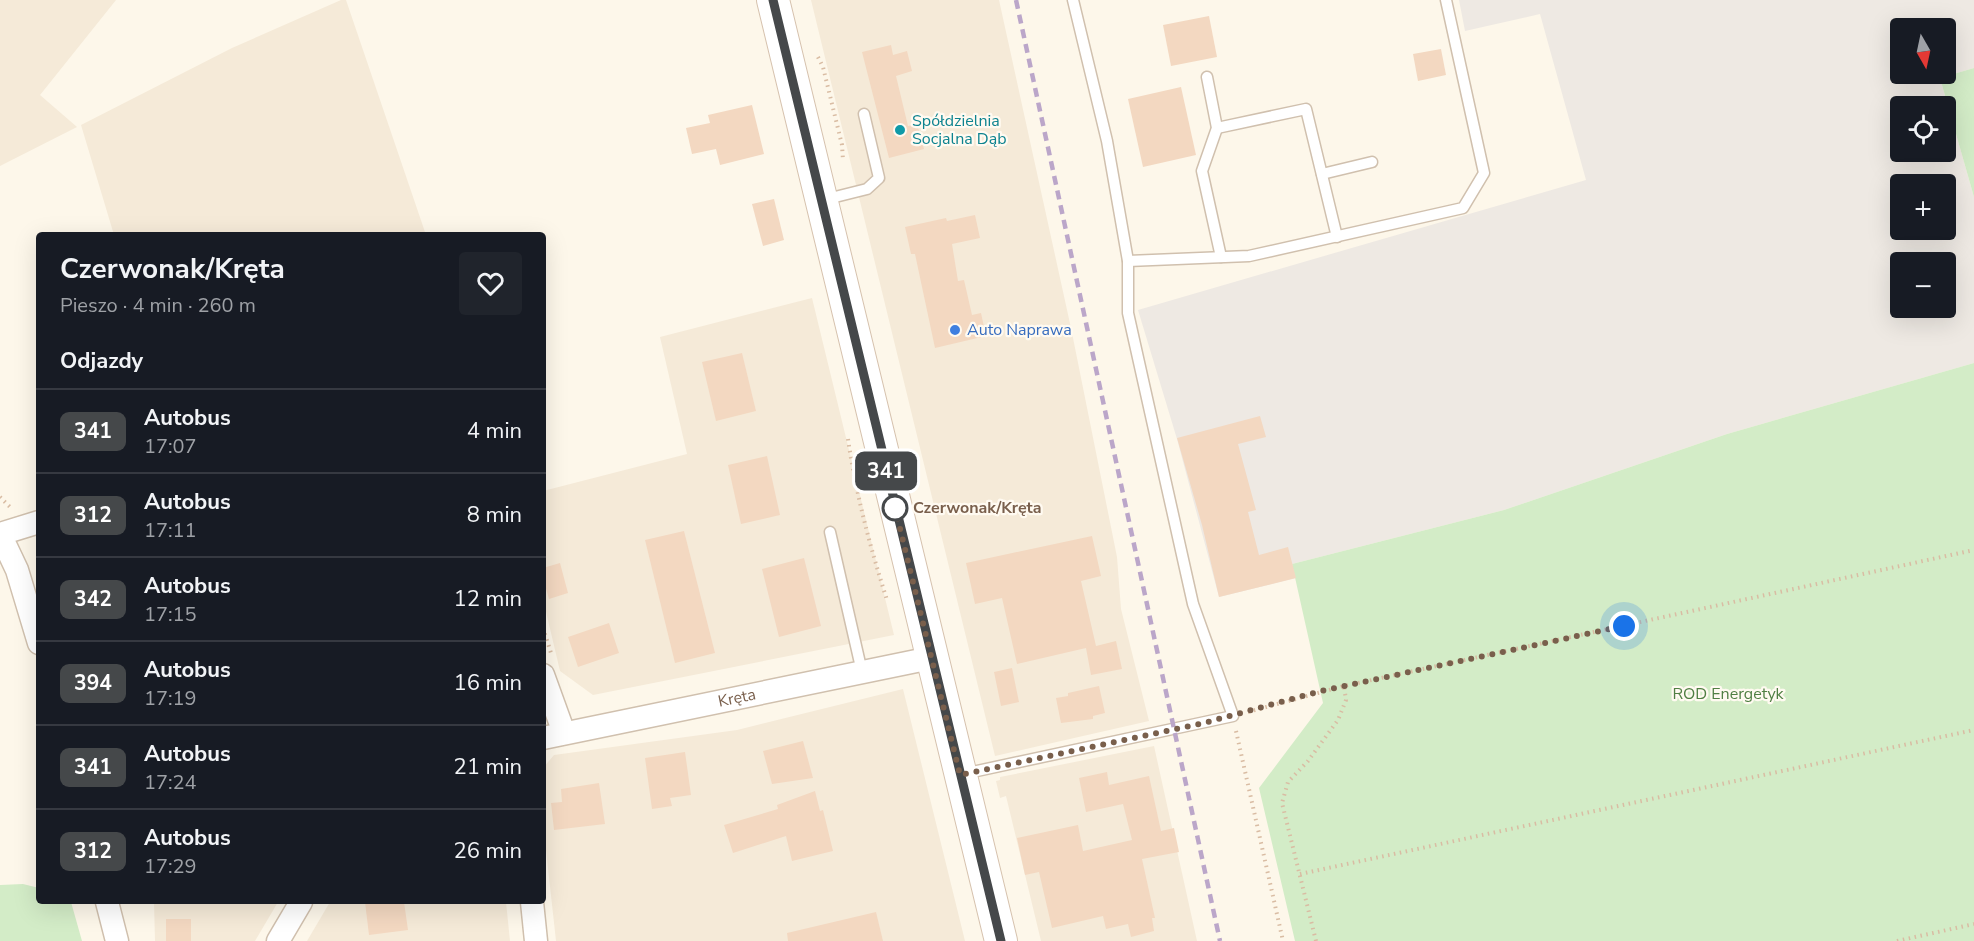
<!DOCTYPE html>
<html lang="pl">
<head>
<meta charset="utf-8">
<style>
	body { margin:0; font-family:"Nunito Sans",sans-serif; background:#20242c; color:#f1f3f6; height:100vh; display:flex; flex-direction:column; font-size:22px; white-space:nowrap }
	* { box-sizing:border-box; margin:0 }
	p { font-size:20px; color:#9ea1a6 }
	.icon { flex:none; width:33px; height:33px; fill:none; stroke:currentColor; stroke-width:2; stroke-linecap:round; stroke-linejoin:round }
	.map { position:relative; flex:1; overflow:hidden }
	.drawer { position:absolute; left:36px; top:232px; width:510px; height:672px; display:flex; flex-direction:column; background:#171b24; border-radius:6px; box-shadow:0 6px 24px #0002 }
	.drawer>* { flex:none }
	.badge { padding:0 12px; border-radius:9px; font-size:21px; line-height:39px }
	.needle { width:39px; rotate:171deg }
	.controls { position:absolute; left:1890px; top:18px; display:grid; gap:12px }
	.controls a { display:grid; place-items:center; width:66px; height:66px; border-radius:6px; background:#171b24; box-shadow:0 6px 24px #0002; font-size:30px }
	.you { position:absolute; width:30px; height:30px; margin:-15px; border:4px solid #fff; border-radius:50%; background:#1a73e8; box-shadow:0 0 0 9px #1a73e833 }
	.map>.badge { position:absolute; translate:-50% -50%; box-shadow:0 0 0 3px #fff }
	h2 { padding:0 24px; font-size:22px; line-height:54px }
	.round { display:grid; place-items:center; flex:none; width:63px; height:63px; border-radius:6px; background:#20242c }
	.summary { display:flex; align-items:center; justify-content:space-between; height:102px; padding:0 24px }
	h1 { font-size:28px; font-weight:700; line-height:45px }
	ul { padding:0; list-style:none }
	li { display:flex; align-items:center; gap:18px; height:84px; padding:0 24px; border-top:2px solid #363941 }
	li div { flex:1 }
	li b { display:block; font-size:22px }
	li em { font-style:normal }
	li .badge { min-width:66px; font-weight:700; text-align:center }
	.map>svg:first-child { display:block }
	.residential { fill:#f5ead8 }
	.industrial { fill:#eee9e3; fill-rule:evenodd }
	.green { fill:#d3ecc7 }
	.building { fill:#f3d8c1 }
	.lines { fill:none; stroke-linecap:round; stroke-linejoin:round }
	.lane-casing { stroke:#d0c0ae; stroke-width:13 }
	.street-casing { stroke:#d0c0ae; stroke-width:25 }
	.secondary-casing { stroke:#d6c2ae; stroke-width:34 }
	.path { stroke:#d9bca3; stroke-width:4; stroke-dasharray:1.5 4.5; stroke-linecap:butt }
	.lane { stroke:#fff; stroke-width:10 }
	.street { stroke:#fff; stroke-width:22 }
	.secondary { stroke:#fff; stroke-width:32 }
	.rail { stroke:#bba6c9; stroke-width:4.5; stroke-dasharray:9 6; stroke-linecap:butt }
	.line-casing { stroke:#fff; stroke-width:14 }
	.line { stroke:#45484a; stroke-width:9 }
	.walk { stroke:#795f4c; stroke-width:6; stroke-dasharray:0 10.8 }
	.culture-dot { fill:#0f9aa8; stroke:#fffaf1; stroke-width:2 }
	.shop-dot { fill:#3f7fe0; stroke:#fffaf1; stroke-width:2 }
	.stop-dot { fill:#fff; stroke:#45484a; stroke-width:3 }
	.labels { text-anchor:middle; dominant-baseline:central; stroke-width:4.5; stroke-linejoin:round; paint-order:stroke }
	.culture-label { font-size:16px; fill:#0d838f; stroke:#fffaf1; text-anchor:start }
	.shop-label { font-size:16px; fill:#366cbe; stroke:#fffaf1; text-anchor:start }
	.stop-label { font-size:16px; font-weight:bold; fill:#795f4c; stroke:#fffaf1; text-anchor:start }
	.park-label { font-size:16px; fill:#507f43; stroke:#fffaf1 }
	.street-label { font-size:16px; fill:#795f4c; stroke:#fffaf1 }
</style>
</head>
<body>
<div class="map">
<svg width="1974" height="941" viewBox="0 0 1974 941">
	<rect width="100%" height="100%" fill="#fdf7ea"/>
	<g class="residential">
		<polygon points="0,0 116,0 40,95 77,127 0,166"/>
		<polygon points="341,0 346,0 426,235 114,235 81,125 232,48"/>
		<polygon points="811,0 999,0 1071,328 1117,557 1121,609 1149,721 995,756"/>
		<polygon points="812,298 894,635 593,695 560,671 543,599 543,491 687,454 660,337"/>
		<polygon points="903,689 965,941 556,941 543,823 543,768 554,755 737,730"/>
		<polygon points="1154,746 1197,941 1041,941 1006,796 1000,798 996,781 1000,780 1000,777"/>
		<polygon points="154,902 278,902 255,941 155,941"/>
		<polygon points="330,902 506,902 510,941 307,941"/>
	</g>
	<path class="industrial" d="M1459 0H1974V68L1940 78 1974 197V363L1727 434 1504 510 1292 564 1296 578 1219 597 1177 439 1138 310 1586 180 1540 14 1465 31ZM1900 28H1946V74H1900ZM1900 106H1946V152H1900ZM1900 184H1946V230H1900ZM1900 262H1946V308H1900Z"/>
	<g class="green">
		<polygon points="1974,68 1974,197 1940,78"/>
		<polygon points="1974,363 1974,941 1295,941 1259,788 1323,703 1292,564 1504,510 1727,434"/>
		<polygon points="23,884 39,888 39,902 71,902 82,941 0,941 0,885"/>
	</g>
	<g class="building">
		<polygon points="1209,16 1217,57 1171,66 1163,25"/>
		<polygon points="891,45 893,55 907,51 912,71 896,76 908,126 917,124 924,149 889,158 862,52"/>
		<polygon points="1441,49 1446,75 1418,81 1413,54"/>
		<polygon points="1181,87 1196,155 1143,167 1128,99"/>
		<polygon points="752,105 764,154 720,165 716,149 692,154 686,128 710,123 708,115"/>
		<polygon points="774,199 784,240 763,246 752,204"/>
		<polygon points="975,215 980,238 952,244 958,281 964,280 972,315 981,313 986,336 935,348 915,254 911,254 905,227 946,218 947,221"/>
		<polygon points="742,353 756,411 716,421 702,362"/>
		<polygon points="1260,416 1266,437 1238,444 1256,510 1248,512 1259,555 1288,547 1296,578 1219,597 1202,525 1177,438"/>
		<polygon points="767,456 780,515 741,524 728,465"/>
		<polygon points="684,531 715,653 675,663 645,540"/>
		<polygon points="1092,536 1101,576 1081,581 1096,646 1116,641 1122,669 1091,675 1086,648 1017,664 1002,598 975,604 966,563"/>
		<polygon points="804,558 821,626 779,637 762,569"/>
		<polygon points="560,563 568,593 549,599 543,578 543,568"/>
		<polygon points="609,623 619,653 578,667 568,637"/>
		<polygon points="1012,668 1019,702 1001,706 994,672"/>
		<polygon points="1099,686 1105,713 1093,716 1093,719 1061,723 1056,698 1068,696 1068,693"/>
		<polygon points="803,741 813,778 772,784 763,751"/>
		<polygon points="685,752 691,795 670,798 672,806 652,809 645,758"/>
		<polygon points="1107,772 1109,785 1149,776 1161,831 1174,828 1179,852 1142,859 1155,918 1152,918 1154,931 1131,937 1128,924 1106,929 1103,916 1052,928 1039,872 1025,875 1017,838 1078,825 1083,851 1132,840 1123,804 1086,812 1079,778"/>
		<polygon points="599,783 605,824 554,830 551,803 562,802 561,789"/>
		<polygon points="815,791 820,811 823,810 833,851 792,861 786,836 733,853 724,825 778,809 777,805"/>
		<polygon points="365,902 404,902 408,930 369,935"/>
		<polygon points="876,912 883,941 788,941 787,933"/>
		<rect x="166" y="919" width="25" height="22"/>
	</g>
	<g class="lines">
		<defs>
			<g id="lane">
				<polyline points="1207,77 1217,128 1202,171 1221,257"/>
				<polyline points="1217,128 1306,109 1337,237"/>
				<polyline points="1322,174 1372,162"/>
				<polyline points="823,200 867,189 879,178 864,114"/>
				<polyline points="1128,261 1249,256 1463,208 1484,173 1446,0"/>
				<polyline points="830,532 862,672"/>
				<polyline points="963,774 1233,716 1193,604 1128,313 1128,261 1107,141 1073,0"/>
			</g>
			<g id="street">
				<polyline points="0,534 17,570 39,643"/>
				<polyline points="0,534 39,522"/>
				<polyline points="543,675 564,733"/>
				<path id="s1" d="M543 738 931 658"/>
				<polyline points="107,902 117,941"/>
				<polyline points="532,902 536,941"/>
				<polyline points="278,941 301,902"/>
			</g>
			<polyline id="secondary" points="773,0 1001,941"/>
		</defs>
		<use href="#lane" class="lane-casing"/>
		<use href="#street" class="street-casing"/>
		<use href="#secondary" class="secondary-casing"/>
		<g class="path">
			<polyline points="818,57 823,67 842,145 843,160"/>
			<path d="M848 439C856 494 870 547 887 600"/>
			<polyline points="0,497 10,507"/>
			<polyline points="543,628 551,653"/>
			<polyline points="1248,712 1344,686 1974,550"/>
			<polyline points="1236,731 1283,941"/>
			<polyline points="1300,874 1974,730"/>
			<polyline points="1316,941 1282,803 1288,782 1308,761 1338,720 1346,700 1344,686"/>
			<polyline points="1897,941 1974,924"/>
		</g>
		<use href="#lane" class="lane"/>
		<use href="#street" class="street"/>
		<use href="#secondary" class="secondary"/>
		<polyline class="rail" points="1016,0 1220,941"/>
	</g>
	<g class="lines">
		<defs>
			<polyline id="line" points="773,0 1001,941"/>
		</defs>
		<use href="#line" class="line-casing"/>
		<use href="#line" class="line"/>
		<polyline class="walk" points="895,508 960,775 1204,723 1321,691 1624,626"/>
	</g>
	<circle class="culture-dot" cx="900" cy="130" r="6"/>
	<circle class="shop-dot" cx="955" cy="330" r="6"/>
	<circle class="stop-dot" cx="895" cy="508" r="12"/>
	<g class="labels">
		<g class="culture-label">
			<text x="912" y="121">Spółdzielnia<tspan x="912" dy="18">Socjalna Dąb</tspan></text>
		</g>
		<g class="shop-label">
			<text x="967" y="330">Auto Naprawa</text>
		</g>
		<g class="stop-label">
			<text x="913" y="508">Czerwonak/Kręta</text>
		</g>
		<g class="park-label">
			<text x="1728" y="694">ROD Energetyk</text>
		</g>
		<g class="street-label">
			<text stroke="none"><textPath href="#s1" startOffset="198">Kręta</textPath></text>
		</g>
	</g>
</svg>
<div class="controls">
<a><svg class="needle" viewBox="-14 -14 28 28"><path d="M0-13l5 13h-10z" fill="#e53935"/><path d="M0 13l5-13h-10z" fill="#9ea1a6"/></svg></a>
<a><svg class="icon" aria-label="locate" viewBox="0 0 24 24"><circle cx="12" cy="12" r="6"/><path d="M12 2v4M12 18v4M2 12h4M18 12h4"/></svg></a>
<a>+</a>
<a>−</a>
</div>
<div class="you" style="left:1624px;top:626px"></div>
<b class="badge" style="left:886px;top:471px;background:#45484a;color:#fff">341</b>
<section class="drawer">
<div class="summary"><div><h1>Czerwonak/Kręta</h1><p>Pieszo · 4 min · 260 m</p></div><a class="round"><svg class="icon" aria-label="heart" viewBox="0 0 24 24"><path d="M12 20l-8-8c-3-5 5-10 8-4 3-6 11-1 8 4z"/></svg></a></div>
<h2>Odjazdy</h2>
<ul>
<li><span class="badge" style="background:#45484a;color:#fff">341</span><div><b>Autobus</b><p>17:07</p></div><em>4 min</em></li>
<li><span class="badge" style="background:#45484a;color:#fff">312</span><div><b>Autobus</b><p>17:11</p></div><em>8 min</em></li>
<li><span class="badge" style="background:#45484a;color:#fff">342</span><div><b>Autobus</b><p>17:15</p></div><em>12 min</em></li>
<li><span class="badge" style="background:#45484a;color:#fff">394</span><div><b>Autobus</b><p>17:19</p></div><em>16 min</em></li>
<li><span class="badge" style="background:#45484a;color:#fff">341</span><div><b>Autobus</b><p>17:24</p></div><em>21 min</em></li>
<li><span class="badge" style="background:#45484a;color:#fff">312</span><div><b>Autobus</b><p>17:29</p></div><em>26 min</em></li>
</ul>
</section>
</div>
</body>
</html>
